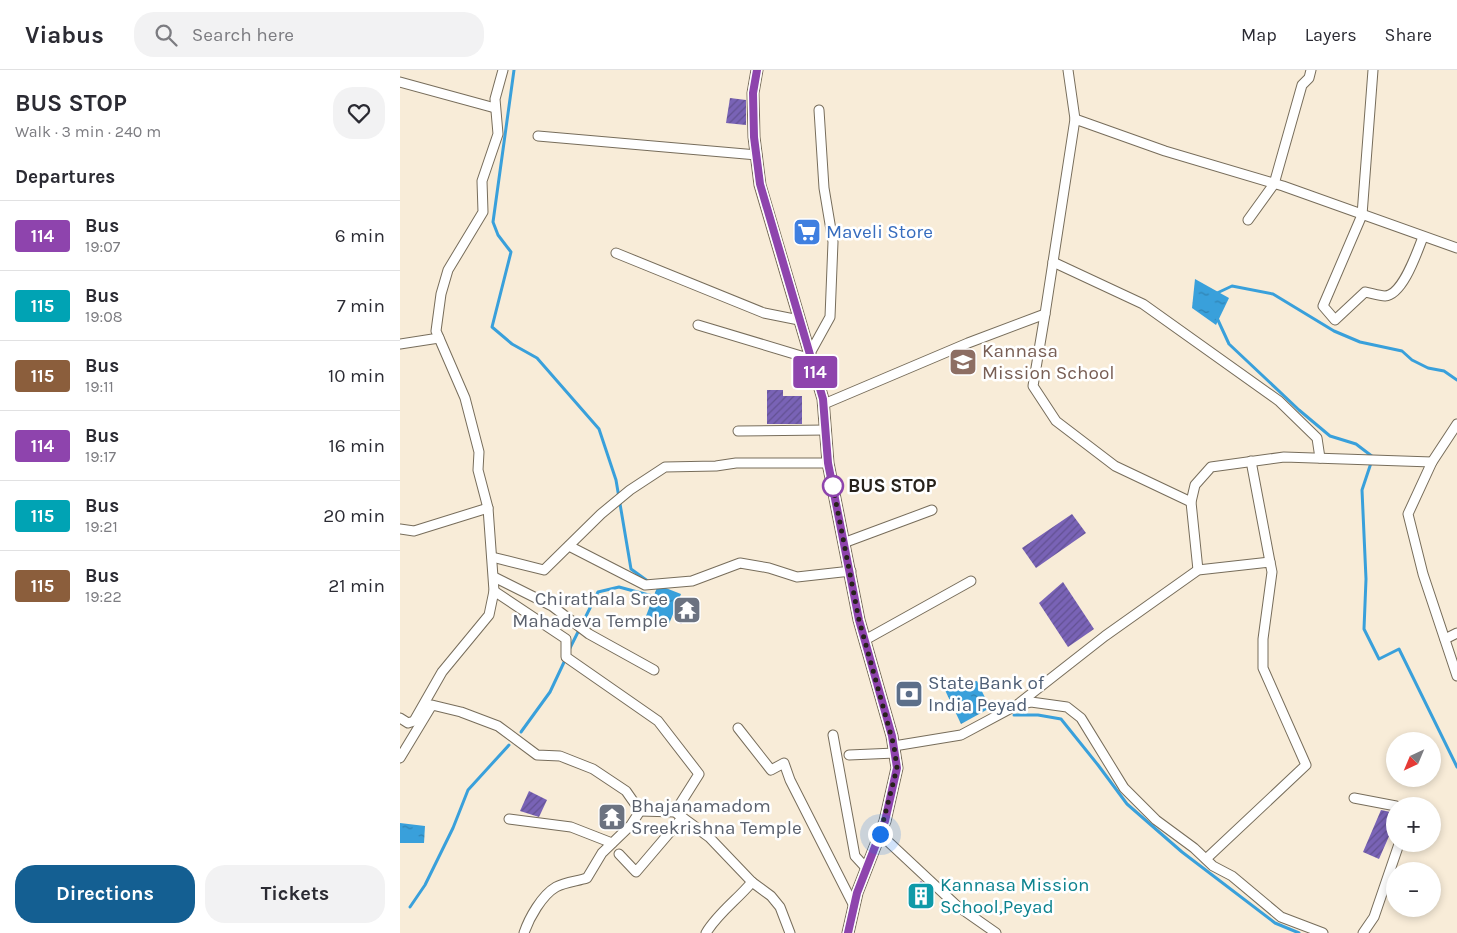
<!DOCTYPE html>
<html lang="en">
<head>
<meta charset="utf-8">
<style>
	body { margin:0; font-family:Karla,sans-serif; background:#f2f2f3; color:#2b2b33; height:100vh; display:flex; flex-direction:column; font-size:19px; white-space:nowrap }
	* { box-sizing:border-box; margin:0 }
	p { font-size:16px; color:#7c7c81 }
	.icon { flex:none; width:28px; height:28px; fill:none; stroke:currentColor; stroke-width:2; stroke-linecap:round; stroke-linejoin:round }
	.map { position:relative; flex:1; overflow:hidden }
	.panel { display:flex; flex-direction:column; background:#fff; width:400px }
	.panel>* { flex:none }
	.badge { padding:0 10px; border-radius:4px; font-size:18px; line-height:32px }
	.needle { width:32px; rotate:224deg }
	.buttons { position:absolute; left:986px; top:662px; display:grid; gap:10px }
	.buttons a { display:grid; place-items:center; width:55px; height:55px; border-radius:50%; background:#fff; box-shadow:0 2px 8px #0003; font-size:25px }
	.you { position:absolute; width:25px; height:25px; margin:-12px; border:4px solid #fff; border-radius:50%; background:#1a73e8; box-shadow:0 0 0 8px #1a73e833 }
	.map>.badge { position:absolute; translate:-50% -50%; box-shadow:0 0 0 2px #fff }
	h2 { padding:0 15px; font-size:19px; line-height:45px }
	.round { display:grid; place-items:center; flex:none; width:52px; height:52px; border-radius:20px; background:#f2f2f3 }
	.head { display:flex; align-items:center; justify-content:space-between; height:85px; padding:0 15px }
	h1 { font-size:24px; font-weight:700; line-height:38px }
	.cta { display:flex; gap:10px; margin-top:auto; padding:10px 15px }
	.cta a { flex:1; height:58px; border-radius:20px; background:#145f92; color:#fff; font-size:20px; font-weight:700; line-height:58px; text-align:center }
	.cta a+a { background:#f2f2f3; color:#2b2b33 }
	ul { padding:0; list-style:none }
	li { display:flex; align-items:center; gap:15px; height:70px; padding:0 15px; border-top:1px solid #e1e1e2 }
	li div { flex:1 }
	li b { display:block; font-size:19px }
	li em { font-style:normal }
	li .badge { min-width:55px; font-weight:700; text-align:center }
	header { display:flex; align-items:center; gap:30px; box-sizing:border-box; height:70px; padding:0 25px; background:#fff; border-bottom:1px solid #e1e1e2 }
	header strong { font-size:24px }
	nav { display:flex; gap:28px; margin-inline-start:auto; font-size:18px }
	.search { width:350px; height:45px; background:#f2f2f3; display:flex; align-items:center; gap:12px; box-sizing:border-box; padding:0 18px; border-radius:20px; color:#7c7c81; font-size:19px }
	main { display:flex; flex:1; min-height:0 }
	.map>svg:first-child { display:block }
	.water { fill:url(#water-ripples) }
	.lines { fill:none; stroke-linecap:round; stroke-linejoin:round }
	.stream { stroke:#39a0db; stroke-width:3 }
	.building { fill:url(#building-hatch) }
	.street-casing { stroke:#776d5b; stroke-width:11 }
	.secondary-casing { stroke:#776d5b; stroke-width:13 }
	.street { stroke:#fff; stroke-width:9 }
	.secondary { stroke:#fae8d9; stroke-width:11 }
	.line-casing { stroke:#fff; stroke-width:11 }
	.line { stroke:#8e44ad; stroke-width:8 }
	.walk { stroke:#27221b; stroke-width:5; stroke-dasharray:0 9 }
	.stop-dot { fill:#fff; stroke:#8e44ad; stroke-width:2.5 }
	.labels { text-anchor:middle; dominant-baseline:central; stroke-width:5; stroke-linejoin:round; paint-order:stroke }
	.shop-label { font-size:19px; fill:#366cbe; stroke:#fff; text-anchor:start }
	.education-label { font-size:19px; fill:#785e54; stroke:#fff; text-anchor:start }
	.stop-label { font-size:19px; font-weight:bold; fill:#27221b; stroke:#fff; text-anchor:start }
	.worship-label { font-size:19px; fill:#5b616d; stroke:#fff; text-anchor:end }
	.service-label { font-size:19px; fill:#4e5e75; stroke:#fff; text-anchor:start }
	.culture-label { font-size:19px; fill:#0d838f; stroke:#fff; text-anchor:start }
</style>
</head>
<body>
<header>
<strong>Viabus</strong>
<div class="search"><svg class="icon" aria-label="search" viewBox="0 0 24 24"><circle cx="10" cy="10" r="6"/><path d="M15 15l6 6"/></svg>Search here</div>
<nav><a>Map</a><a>Layers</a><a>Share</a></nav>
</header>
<main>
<section class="panel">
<div class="head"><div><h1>BUS STOP</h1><p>Walk · 3 min · 240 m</p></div><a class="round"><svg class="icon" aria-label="heart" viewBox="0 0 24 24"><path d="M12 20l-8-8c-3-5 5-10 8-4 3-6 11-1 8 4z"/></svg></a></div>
<h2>Departures</h2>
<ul>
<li><span class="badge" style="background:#8e44ad;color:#fff">114</span><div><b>Bus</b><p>19:07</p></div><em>6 min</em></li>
<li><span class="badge" style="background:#00a3b4;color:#fff">115</span><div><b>Bus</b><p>19:08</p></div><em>7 min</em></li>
<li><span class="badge" style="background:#8b5e3c;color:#fff">115</span><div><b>Bus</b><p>19:11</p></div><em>10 min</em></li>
<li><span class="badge" style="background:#8e44ad;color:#fff">114</span><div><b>Bus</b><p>19:17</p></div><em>16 min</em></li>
<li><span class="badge" style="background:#00a3b4;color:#fff">115</span><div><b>Bus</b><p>19:21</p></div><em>20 min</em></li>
<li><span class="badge" style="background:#8b5e3c;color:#fff">115</span><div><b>Bus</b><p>19:22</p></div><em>21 min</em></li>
</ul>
<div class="cta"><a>Directions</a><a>Tickets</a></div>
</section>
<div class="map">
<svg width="1057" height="863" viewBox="0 0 1057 863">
	<defs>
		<pattern id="water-ripples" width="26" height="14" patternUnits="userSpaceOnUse" patternTransform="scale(1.25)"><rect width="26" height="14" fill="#39a0db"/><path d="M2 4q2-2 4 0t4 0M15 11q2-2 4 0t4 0" fill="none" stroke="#3082b1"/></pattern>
		<pattern id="building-hatch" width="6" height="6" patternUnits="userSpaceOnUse" patternTransform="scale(1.25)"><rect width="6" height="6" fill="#7963b6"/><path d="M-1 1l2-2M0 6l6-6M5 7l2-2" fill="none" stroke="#635193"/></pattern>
	</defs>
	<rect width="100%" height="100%" fill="#f8ecd8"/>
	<g class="water">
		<polygon points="795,209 829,228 816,255 792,238"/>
		<polygon points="258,515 281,524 269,554 244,551"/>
		<polygon points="577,611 590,638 561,654 544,618"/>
		<polygon points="0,753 25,756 24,773 0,773"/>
	</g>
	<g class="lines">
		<g class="stream">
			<polyline points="114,0 93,152 98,165 111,182 92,257 112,274 137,288 199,359 216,410 231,499 249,512"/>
			<polyline points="815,224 832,216 873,224 934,261 960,272 1002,281 1012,290 1028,298 1044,301 1057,310"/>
			<polyline points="817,248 829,274 899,340 930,366 956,374 973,387 962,420 966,509 964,559 979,589 999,579 1057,697"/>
			<polyline points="169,580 198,522 219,517 256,527"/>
			<polyline points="614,645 638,645 661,649 698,695 727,734 782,782 875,853 899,863"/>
			<polyline points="121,662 150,622 166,588"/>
			<polyline points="10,837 25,815 53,758 68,720 109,675"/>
		</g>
	</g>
	<g class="building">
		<polygon points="330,28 346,30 346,55 326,53"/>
		<polygon points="367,320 383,320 383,326 402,326 402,354 367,354"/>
		<polygon points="672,444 686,463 636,498 622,478"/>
		<polygon points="663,512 694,559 668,577 639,533"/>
		<polygon points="290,527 299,537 281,554 273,546"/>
		<polygon points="129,721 147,730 139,747 120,741"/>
		<polygon points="981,740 995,743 995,758 992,765 990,764 979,789 963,782"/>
		<polygon points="521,811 532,821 521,832 511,821"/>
	</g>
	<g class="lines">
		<defs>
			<g id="street">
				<polyline points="668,0 675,49"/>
				<path d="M973 0 962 145 923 236 935 250 965 222C971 223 979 226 985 226 1003 225 1017 182 1023 167"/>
				<polyline points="0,12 95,38"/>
				<polyline points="138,66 357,85"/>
				<polyline points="848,150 874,114 902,15 909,8 911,0"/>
				<polyline points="216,183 364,243 399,250"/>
				<polyline points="653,192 743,234 879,331 917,368 920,388"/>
				<polyline points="645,244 633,316 656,351 715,396 791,432"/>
				<polyline points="298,255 411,289"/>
				<polyline points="0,274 39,268"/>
				<polyline points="409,285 430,247 433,172 424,118 419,40"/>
				<polyline points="424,334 568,273 645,244 675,49 765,81 883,116 1057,178"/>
				<polyline points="1057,354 1032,392 1008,444 1023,504 1057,606"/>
				<polyline points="338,361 426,360"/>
				<polyline points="851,391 870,492"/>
				<polyline points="0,459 14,461 88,438"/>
				<polyline points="446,472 532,440"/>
				<polyline points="169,476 245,515 292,511 340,493 369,498 397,507 451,501"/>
				<polyline points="92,487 144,500 201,444 230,420 265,397 316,396 336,393 428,393"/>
				<polyline points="798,500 791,432 795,415 811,397 884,387 1032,392"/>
				<polyline points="94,507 152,536 189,564 254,600"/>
				<polyline points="94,521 166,569 166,587 258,651 299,704 275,742"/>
				<polyline points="1045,569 1057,563"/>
				<polyline points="465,570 571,511"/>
				<polyline points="617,635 705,566 798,500 870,492 872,502 863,569 863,598 906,695 806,789"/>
				<polyline points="0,648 8,653 14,651 42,602 89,545 94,521 88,438 78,400 79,382 65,328 36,261 41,224 48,200 83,142 82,111 98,64 95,29 103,0"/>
				<polyline points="338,658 371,700 384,693 390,710 454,836"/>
				<polyline points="433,665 455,786 467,799"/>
				<polyline points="494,676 561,665 617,635 631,632 667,637 681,648 724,718 756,750 794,778 813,796 832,806 881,847 923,863"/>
				<polyline points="449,685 495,683"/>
				<path d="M0 688 32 635 61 642 98 656 137 685 160 686 193 699 226 721 240 741 231 755 202 783 187 808C178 811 165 812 156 817 142 825 129 848 124 863"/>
				<polyline points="954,728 996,736"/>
				<polyline points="240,741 275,742 309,767 352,812 371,826 380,837 390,863"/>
				<polyline points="109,749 171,757 212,773"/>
				<polyline points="480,764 556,835 596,863"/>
				<polyline points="219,784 236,802 282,748"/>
				<path d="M306 863C318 843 337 830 352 812"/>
				<polyline points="963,863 974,847 999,774"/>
			</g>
			<polyline id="secondary" points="357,0 353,23 354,67 360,115 423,329 428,393 459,550 492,666 497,698 485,751 457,823 448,863"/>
		</defs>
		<use href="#street" class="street-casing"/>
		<use href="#secondary" class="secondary-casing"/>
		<use href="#street" class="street"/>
		<use href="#secondary" class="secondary"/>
	</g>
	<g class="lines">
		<defs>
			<polyline id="line" points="357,0 353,23 354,67 360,114 423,329 428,393 459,550 492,666 497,698 485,751 457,823 448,863"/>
		</defs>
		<use href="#line" class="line-casing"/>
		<use href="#line" class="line"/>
		<polyline class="walk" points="433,416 432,412 459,550 494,676 497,698 480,764"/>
	</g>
	<defs>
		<symbol id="supermarket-square" viewBox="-11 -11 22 22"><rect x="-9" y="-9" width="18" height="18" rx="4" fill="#3f7fe0" stroke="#fff"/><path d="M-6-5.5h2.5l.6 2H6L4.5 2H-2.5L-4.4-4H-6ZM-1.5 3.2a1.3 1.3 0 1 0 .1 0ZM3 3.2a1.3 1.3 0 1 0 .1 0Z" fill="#fff"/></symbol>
		<symbol id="school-square" viewBox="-11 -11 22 22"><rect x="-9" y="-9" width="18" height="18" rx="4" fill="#8d6e63" stroke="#fff"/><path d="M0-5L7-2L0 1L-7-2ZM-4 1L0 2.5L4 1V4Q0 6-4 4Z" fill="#fff"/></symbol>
		<symbol id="temple-square" viewBox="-11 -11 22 22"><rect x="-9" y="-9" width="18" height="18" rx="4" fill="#6b7280" stroke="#fff"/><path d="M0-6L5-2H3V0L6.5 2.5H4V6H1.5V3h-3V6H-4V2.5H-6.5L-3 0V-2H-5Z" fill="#fff"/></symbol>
		<symbol id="bank-square" viewBox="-11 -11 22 22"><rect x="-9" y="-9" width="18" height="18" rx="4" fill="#5c6f8a" stroke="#fff"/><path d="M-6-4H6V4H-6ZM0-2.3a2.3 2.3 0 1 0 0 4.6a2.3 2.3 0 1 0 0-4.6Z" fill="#fff"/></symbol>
		<symbol id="building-square" viewBox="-11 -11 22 22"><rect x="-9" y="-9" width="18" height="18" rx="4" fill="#0f9aa8" stroke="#fff"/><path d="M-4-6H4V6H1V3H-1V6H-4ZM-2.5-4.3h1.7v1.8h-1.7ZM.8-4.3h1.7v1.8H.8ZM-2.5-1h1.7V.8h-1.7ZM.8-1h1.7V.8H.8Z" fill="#fff"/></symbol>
	</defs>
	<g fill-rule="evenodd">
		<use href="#supermarket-square" x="391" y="146" width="32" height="32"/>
		<use href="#school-square" x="547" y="276" width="32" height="32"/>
		<use href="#temple-square" x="271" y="524" width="32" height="32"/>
		<use href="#bank-square" x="493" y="608" width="32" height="32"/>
		<use href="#temple-square" x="196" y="731" width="32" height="32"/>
		<use href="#building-square" x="505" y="810" width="32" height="32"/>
	</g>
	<circle class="stop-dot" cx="433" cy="416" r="10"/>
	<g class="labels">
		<g class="shop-label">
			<text x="426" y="162">Maveli Store</text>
		</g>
		<g class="education-label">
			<text x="582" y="281">Kannasa<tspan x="582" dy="22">Mission School</tspan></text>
		</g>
		<g class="stop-label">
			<text x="448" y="416">BUS STOP</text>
		</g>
		<g class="worship-label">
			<text x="268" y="529">Chirathala Sree<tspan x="268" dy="22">Mahadeva Temple</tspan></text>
			<text x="231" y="736" text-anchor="start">Bhajanamadom<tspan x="231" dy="22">Sreekrishna Temple</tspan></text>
		</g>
		<g class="service-label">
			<text x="528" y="613">State Bank of<tspan x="528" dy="22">India Peyad</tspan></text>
		</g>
		<g class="culture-label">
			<text x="540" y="815">Kannasa Mission<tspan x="540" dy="22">School,Peyad</tspan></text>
		</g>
	</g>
</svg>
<div class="buttons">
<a><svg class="needle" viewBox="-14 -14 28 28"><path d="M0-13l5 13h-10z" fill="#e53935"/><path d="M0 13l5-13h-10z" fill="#7c7c81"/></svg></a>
<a>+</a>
<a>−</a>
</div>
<div class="you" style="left:480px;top:764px"></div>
<b class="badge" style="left:415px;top:302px;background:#8e44ad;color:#fff">114</b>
</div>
</main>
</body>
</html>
